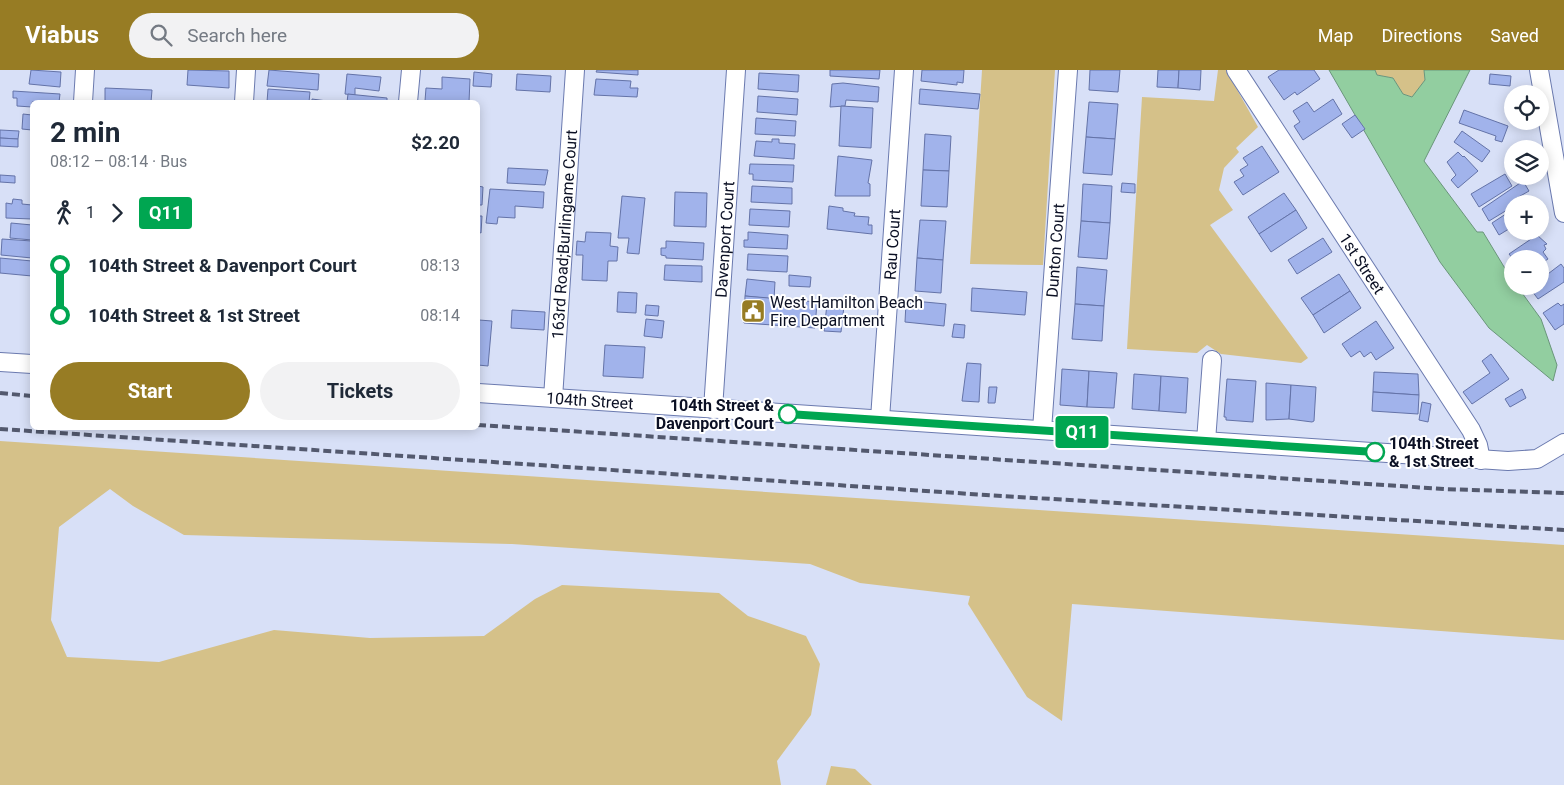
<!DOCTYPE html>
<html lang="en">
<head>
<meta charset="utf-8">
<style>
	body { margin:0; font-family:Roboto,sans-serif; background:#f2f2f3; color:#1f2937; height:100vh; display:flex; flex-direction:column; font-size:19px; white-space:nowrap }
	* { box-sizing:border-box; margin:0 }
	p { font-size:16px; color:#747a83 }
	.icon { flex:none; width:28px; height:28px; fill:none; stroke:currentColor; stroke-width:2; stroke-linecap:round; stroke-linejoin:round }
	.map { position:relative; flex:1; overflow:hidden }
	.sheet { position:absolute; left:30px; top:30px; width:450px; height:330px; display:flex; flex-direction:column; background:#fff; border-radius:8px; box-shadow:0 2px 12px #0003 }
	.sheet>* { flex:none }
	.badge { padding:0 10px; border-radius:4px; font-size:18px; line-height:32px }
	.controls { position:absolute; left:1504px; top:15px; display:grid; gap:10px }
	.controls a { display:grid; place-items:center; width:45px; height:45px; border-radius:50%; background:#fff; box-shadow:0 2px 12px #0003; font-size:25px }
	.map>.badge { position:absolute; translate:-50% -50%; box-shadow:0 0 0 2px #fff }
	.legs { display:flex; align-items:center; gap:8px; height:55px; padding:0 20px; font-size:16px }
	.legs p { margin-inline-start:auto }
	.headline { display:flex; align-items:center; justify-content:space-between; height:85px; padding:0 20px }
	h1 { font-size:28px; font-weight:700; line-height:38px }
	.action { display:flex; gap:10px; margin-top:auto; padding:10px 20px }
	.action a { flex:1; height:58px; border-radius:30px; background:#977c24; color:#fff; font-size:20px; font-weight:700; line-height:58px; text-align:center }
	.action a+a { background:#f2f2f3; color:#1f2937 }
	ul { padding:0 20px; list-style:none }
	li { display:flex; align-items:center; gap:18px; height:50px; font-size:19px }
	li i { display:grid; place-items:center; width:8px; height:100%; margin:0 6px; background:currentColor }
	li i::after { content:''; width:12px; height:12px; margin:-6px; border:4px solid; border-radius:50%; background:#fff }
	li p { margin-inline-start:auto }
	li:first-child i { background:linear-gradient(#0000 50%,currentColor 0) }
	li:last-child i { background:linear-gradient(currentColor 50%,#0000 0) }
	header { display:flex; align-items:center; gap:30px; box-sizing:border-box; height:70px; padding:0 25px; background:#977c24; color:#fff }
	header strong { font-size:24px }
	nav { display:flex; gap:28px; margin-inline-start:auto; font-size:18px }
	.search { width:350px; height:45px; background:#f2f2f3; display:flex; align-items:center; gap:12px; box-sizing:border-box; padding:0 18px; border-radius:28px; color:#747a83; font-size:19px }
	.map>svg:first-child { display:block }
	.green { fill:#d5c189 }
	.water { fill:#92cea0; stroke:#6a957b }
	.building { fill:#a1b3eb; stroke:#6473a8 }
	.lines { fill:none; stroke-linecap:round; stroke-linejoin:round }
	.minor-casing { stroke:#6b7aaf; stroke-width:20 }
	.minor { stroke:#fff; stroke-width:18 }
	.rail { stroke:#53596e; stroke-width:4; stroke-dasharray:8 4; stroke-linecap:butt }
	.line-1-casing { stroke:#fff; stroke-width:11 }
	.line-1 { stroke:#00a651; stroke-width:8 }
	.stop-1-dot { fill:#fff; stroke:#00a651; stroke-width:2.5 }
	.labels { text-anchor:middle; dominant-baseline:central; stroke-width:4; stroke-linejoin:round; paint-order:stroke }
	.street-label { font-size:16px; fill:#0b1024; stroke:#fff }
	.poi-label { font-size:16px; fill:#0b1024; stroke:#fff; text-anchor:start }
	.stop-label { font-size:16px; font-weight:bold; fill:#0b1024; stroke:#fff; text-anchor:end }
</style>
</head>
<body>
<header>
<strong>Viabus</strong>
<div class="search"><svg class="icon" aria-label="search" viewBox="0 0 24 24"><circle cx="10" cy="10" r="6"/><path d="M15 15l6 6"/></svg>Search here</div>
<nav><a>Map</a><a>Directions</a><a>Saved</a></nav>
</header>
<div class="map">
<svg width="1564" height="715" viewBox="0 0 1564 715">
	<rect width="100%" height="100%" fill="#d8e0f7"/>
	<g class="green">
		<polygon points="982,0 1055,0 1043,195 970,194"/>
		<polygon points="1218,0 1226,0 1258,57 1236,78 1239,82 1224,98 1219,120 1233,140 1210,155 1308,288 1301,293 1221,284 1207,275 1197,283 1127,279 1142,27 1214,31"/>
		<polygon points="1375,0 1424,0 1425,10 1413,27 1403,24 1393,8 1377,5"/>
		<polygon points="0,371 1564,475 1564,570 1072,534 1062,651 1027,627 968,534 970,526 860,513 810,494 512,474 184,465 133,436 110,419 59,457 51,550 67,587 159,592 274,560 370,568 484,566 535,529 562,515 719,523 748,546 806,566 820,594 811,645 777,691 781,715 0,715"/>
		<polygon points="831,696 855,699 872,715 826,715"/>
	</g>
	<polygon class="water" points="1329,0 1375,0 1377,5 1393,8 1403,24 1412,27 1425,10 1424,0 1470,0 1424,91 1477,162 1483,162 1512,210 1512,216 1517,216 1541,249 1557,295 1553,311 1489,258 1440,192"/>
	<g class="building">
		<polygon points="31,0 61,2 60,17 29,14"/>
		<polygon points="188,0 229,1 229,18 187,15"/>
		<polygon points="269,0 319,4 318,20 267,16"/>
		<polygon points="597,0 638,0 638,5 596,2"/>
		<polygon points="830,0 880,0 879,9 830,6"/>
		<polygon points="922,0 964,0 963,13 957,12 957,15 921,11"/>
		<polygon points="1090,0 1120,0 1118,22 1089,20"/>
		<polygon points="1158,0 1179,0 1178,18 1157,17"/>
		<polygon points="1179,0 1201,0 1200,20 1178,18"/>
		<polygon points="1279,0 1314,0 1320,9 1297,25 1295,22 1284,30 1268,7"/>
		<polygon points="474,2 492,4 491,17 473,16"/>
		<polygon points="759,3 799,5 798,22 758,19"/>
		<polygon points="347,4 381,7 379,21 355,18 355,25 345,24"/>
		<polygon points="517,4 551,6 550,22 516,20"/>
		<polygon points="1490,4 1511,6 1510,16 1489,14"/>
		<polygon points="442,7 470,9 469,32 425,31 426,18 442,19"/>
		<polygon points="596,9 631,11 630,18 638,18 637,27 594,25"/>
		<polygon points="843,13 879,17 878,32 846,30 845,36 830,37 832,14"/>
		<polygon points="105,18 152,20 151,32 105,32"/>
		<polygon points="268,19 310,22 309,32 267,32"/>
		<polygon points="920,19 980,24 978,39 919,34"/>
		<polygon points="13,21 60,24 59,32 32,32 32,37 17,36 17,28 13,28"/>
		<polygon points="348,24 387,28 387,32 347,32"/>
		<polygon points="758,26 798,29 797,45 757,42"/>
		<polygon points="312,29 327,31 327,32 312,32"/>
		<polygon points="1333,29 1342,44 1303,70 1294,56 1300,52 1293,41 1307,32 1314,42"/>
		<polygon points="1089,32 1118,34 1115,69 1086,67"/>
		<polygon points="841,36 873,38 871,78 839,76"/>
		<polygon points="1464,40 1508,56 1502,72 1495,70 1496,66 1459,53"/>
		<polygon points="23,44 32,45 32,60 22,59"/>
		<polygon points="1355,45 1365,59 1352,68 1342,54"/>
		<polygon points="756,48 796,51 795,66 755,64"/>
		<polygon points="0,60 19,61 18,69 0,68"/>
		<polygon points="1462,61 1490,81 1482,92 1454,72"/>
		<polygon points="925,64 951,66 949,101 923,100"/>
		<polygon points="1086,67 1115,69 1112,105 1083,103"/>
		<polygon points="0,68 18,69 18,77 0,76"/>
		<polygon points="772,69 779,69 779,73 795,74 794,89 754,86 756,71 772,72"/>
		<polygon points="1262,76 1279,102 1243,125 1234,112 1244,106 1240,100 1248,95 1243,88"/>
		<polygon points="1458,82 1463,87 1464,86 1478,101 1458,118 1451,110 1456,105 1447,92"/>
		<polygon points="838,86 872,90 868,113 870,114 870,126 835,126"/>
		<polygon points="750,94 794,95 793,112 753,110 753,104 749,104"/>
		<polygon points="508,98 548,100 545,115 507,113"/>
		<polygon points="923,100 949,101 947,137 921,136"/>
		<polygon points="1505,104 1512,116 1479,137 1471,124"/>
		<polygon points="0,105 15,106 15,113 0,112"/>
		<polygon points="1523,111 1529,121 1515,129 1518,134 1512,134 1512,137 1489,151 1482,139"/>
		<polygon points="1122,113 1135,114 1135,123 1121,122"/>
		<polygon points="1083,114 1112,116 1110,153 1081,151"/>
		<polygon points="478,116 483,117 482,135 478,135"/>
		<polygon points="752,116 792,118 792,134 751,132"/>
		<polygon points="490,119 544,122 543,138 515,136 515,148 498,147 497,154 486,153"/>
		<polygon points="675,122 707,123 706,157 674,156"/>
		<polygon points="1284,123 1296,140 1259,164 1248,147"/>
		<polygon points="622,126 645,128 639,184 627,183 629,168 618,168"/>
		<polygon points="13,129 22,130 22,134 32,135 32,149 6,148 6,133 12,134"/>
		<polygon points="829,136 843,138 843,141 855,143 854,146 869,147 868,155 872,155 872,164 827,159"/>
		<polygon points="750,139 790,141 789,157 749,155"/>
		<polygon points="1296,140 1307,158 1271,182 1259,164"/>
		<polygon points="1512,140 1512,157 1499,165 1492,153"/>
		<polygon points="478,146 482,146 481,163 478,162"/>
		<polygon points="920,150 946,151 943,190 917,188"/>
		<polygon points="1081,151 1110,153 1107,189 1078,187"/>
		<polygon points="11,153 32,155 32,170 10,168"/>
		<polygon points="586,162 611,163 610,176 618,177 617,191 608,191 607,211 582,210 583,185 576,185 577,171 585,172"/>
		<polygon points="748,162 788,165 787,179 744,177 744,170 748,170"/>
		<polygon points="1537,165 1547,174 1544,175 1546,179 1543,182 1548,189 1540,194 1540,189 1513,189 1509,184"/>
		<polygon points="1323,168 1332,182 1297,204 1288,190"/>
		<polygon points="2,169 32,171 32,188 1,185"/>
		<polygon points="666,171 704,173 703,190 666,188 666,186 661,185 661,178 666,178"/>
		<polygon points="748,184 788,186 787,202 747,200"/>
		<polygon points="0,188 32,191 32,206 0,203"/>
		<polygon points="917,188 943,190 941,223 915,221"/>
		<polygon points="1561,194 1564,198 1564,212 1538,229 1529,217 1540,216 1540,210"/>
		<polygon points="665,195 702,196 702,212 664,210"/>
		<polygon points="1077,197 1107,200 1104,236 1075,234"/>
		<polygon points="1339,204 1350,221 1313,245 1301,228"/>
		<polygon points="789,205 811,207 810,217 789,216"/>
		<polygon points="747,209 775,212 774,229 745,226"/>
		<polygon points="972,218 1027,222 1025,245 971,241"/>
		<polygon points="1350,221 1361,238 1324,263 1313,245"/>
		<polygon points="618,222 637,223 636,243 617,242"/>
		<polygon points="745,226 817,232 815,258 744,253"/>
		<polygon points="914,231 946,234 944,256 905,252 906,233 914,233"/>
		<polygon points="1558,233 1561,236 1564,234 1564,254 1555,260 1543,243"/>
		<polygon points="827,234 844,236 841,262 824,261"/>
		<polygon points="1075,234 1104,236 1102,271 1072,269"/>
		<polygon points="646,235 659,236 658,246 645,245"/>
		<polygon points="512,240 545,242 544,260 511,258"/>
		<polygon points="646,249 664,251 662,268 644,266"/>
		<polygon points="479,250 492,251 488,296 478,295"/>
		<polygon points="1376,251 1394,278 1376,290 1371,282 1364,287 1360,281 1351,287 1342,274"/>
		<polygon points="954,254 965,255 964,268 952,267"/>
		<polygon points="605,275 645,277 643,308 603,306"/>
		<polygon points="1491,284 1509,309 1472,334 1463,322 1490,303 1482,291"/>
		<polygon points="967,293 981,294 979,332 962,331"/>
		<polygon points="1062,299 1089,301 1087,337 1060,335"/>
		<polygon points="1089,301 1117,303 1114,338 1087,337"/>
		<polygon points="1374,302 1418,304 1419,325 1373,322"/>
		<polygon points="1134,304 1161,306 1159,341 1132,339"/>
		<polygon points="1161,306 1188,308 1186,343 1159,341"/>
		<polygon points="1227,309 1256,311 1253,352 1226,350 1226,347 1224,347"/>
		<polygon points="1266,313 1291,315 1289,349 1266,350"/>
		<polygon points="1291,315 1316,317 1314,351 1312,352 1289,349"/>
		<polygon points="989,317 997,317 995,333 988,333"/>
		<polygon points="1522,319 1526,328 1510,337 1505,329"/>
		<polygon points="1373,322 1419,325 1418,344 1372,341"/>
		<polygon points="1422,332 1431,334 1428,352 1419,350"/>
	</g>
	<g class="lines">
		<defs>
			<g id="minor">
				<path id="s1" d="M1236 0 1471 360 1478 375 1481 390"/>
				<polyline points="1539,0 1564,143"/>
				<polyline points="83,32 85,0"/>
				<polyline points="244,32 246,0"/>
				<polyline points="408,32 411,0"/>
				<polyline points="0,292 32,294"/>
				<path id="s2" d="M478 323 1508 391 1537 389 1564 373"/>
				<path id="s3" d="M553 328 575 0"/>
				<path id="s4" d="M713 339 736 0"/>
				<path id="s5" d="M880 349 904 0"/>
				<path id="s6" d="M1042 360 1068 0"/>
				<polyline points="1206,371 1212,290"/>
			</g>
		</defs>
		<use href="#minor" class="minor-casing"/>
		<use href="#minor" class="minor"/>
		<g class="rail">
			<polyline points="0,323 32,326"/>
			<polyline points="478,355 1444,419 1564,423"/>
			<polyline points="0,359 986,425 1564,460"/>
		</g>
	</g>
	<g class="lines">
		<defs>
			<polyline id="line-1" points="788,344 1375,382"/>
		</defs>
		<use href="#line-1" class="line-1-casing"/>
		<use href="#line-1" class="line-1"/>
	</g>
	<defs>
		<symbol id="civic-square" viewBox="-11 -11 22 22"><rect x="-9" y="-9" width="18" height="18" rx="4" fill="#977c24" stroke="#fff"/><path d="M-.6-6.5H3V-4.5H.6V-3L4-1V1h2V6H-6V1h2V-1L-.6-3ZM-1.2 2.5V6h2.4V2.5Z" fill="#fff"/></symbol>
	</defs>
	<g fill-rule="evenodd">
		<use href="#civic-square" x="739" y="227" width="28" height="28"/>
	</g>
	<g class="stop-1-dot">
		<circle cx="788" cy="344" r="9"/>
		<circle cx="1375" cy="382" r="9"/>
	</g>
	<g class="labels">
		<g class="street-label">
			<text stroke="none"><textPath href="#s3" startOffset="164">163rd Road;Burlingame Court</textPath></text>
			<text stroke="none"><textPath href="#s4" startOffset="170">Davenport Court</textPath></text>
			<text stroke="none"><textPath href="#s5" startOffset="175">Rau Court</textPath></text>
			<text stroke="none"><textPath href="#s6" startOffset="180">Dunton Court</textPath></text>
			<text stroke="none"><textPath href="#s1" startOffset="231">1st Street</textPath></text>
			<text stroke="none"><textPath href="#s2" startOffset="112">104th Street</textPath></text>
		</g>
		<g class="poi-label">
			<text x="770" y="232">West Hamilton Beach<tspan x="770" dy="18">Fire Department</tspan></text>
		</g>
		<g class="stop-label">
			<text x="774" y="335">104th Street &amp;<tspan x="774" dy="18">Davenport Court</tspan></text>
			<text x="1389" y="373" text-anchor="start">104th Street<tspan x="1389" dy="18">&amp; 1st Street</tspan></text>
		</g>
	</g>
</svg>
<div class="controls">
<a><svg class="icon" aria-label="locate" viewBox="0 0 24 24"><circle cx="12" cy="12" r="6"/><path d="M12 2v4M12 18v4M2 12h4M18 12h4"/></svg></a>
<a><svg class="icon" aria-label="layers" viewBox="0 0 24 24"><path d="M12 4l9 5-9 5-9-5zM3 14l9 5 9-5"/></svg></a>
<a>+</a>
<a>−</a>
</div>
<b class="badge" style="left:1082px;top:362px;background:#00a651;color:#fff">Q11</b>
<section class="sheet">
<div class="headline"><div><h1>2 min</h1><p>08:12 – 08:14 · Bus</p></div><b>$2.20</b></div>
<div class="legs"><svg class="icon" aria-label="walk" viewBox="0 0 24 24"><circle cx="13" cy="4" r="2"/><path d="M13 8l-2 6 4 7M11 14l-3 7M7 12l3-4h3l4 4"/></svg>1<svg class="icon" aria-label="forward" viewBox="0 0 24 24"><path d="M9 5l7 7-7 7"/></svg><b class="badge" style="background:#00a651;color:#fff">Q11</b></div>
<ul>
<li><i style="color:#00a651"></i><b>104th Street &amp; Davenport Court</b><p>08:13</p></li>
<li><i style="color:#00a651"></i><b>104th Street &amp; 1st Street</b><p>08:14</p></li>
</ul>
<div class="action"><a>Start</a><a>Tickets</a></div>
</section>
</div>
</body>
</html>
